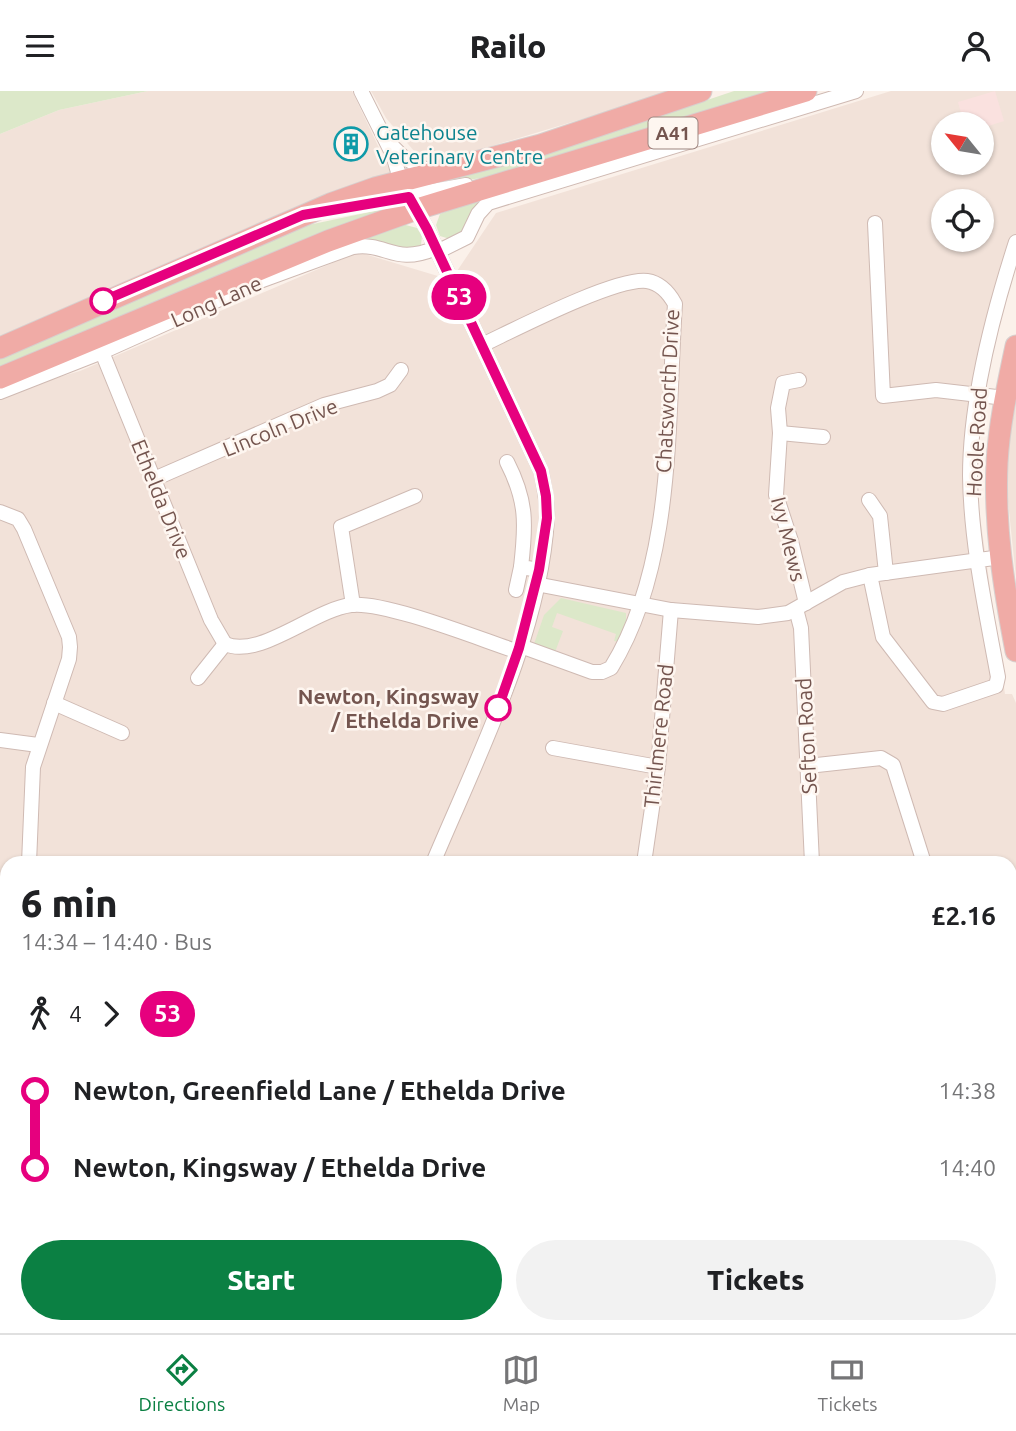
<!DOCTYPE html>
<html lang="en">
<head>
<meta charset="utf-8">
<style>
	body { margin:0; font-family:Ubuntu,sans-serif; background:#f2f2f2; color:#202124; height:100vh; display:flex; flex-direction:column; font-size:26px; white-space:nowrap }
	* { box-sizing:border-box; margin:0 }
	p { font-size:23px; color:#757577 }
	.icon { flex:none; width:38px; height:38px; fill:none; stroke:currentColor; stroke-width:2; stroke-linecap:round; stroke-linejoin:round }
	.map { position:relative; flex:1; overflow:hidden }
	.sheet { position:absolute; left:0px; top:765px; width:1017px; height:478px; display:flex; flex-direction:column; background:#fff; border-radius:21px 21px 0 0; box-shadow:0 2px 5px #0004 }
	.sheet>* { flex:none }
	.badge { padding:0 14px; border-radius:23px; font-size:24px; line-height:46px }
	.needle { width:46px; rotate:300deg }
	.controls { position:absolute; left:931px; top:21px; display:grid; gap:14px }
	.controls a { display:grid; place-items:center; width:63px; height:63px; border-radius:50%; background:#fff; box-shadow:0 2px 5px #0004; font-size:35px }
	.map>.badge { position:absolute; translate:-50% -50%; box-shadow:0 0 0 4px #fff }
	.legs { display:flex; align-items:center; gap:10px; height:77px; padding:0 21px; font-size:23px }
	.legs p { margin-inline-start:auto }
	.headline { display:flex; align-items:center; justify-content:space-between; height:119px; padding:0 21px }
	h1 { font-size:38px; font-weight:800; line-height:52px }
	.primary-button { display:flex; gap:14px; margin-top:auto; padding:14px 21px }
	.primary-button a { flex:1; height:80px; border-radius:42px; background:#0b8043; color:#fff; font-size:28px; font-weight:800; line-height:80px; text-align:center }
	.primary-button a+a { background:#f2f2f2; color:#202124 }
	ul { padding:0 21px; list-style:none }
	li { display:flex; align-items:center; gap:24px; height:77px; font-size:26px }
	li i { display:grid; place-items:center; width:10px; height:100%; margin:0 9px; background:currentColor }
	li i::after { content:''; width:18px; height:18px; margin:-9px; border:5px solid; border-radius:50%; background:#fff }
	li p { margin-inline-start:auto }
	li:first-child i { background:linear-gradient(#0000 50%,currentColor 0) }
	li:last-child i { background:linear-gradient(currentColor 50%,#0000 0) }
	header { display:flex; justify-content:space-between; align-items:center; height:91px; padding:0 21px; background:#fff; font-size:32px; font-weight:800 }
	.dock { display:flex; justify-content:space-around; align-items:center; height:98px; border-top:2px solid #e0e0e0; background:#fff; font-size:19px; color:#757577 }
	.dock a { display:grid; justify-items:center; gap:4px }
	.dock .current { color:#0b8043 }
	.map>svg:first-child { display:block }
	.residential { fill:#f2e2d9; fill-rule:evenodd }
	.commercial { fill:#fae1df }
	.green { fill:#dce8c9 }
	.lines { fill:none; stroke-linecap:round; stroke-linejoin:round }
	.minor-casing { stroke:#cfbab3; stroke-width:16 }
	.highway-casing { stroke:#d8cfce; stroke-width:23 }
	.minor { stroke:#fff; stroke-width:14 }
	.highway { stroke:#f0aba6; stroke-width:21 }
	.line-1-casing { stroke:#fff; stroke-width:16 }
	.line-1 { stroke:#e6007e; stroke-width:10 }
	.stop-1-dot { fill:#fff; stroke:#e6007e; stroke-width:3.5 }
	.labels { text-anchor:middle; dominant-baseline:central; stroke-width:5; stroke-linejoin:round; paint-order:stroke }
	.shield { fill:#fef6f0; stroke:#9d857f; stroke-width:2 }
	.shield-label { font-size:19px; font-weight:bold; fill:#74554f }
	.culture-label { font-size:21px; fill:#0d838f; stroke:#fef6f0; text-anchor:start }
	.street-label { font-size:21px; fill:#74554f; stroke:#fef6f0 }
	.stop-label { font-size:21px; font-weight:bold; fill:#74554f; stroke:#fef6f0; text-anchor:end }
</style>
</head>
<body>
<header><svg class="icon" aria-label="menu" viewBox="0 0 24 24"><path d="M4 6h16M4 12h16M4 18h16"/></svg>Railo<svg class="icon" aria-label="person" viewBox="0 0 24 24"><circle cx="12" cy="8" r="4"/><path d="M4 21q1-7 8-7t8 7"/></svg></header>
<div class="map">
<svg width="1016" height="1242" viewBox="0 0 1016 1242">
	<rect width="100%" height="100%" fill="#fbf1ea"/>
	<g class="residential">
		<polygon points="148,0 352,0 391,82 304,112 0,245 0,43 59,19"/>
		<polygon points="371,0 671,0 672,1 442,70 414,60 386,27"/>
		<path d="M891 0H1016V175L984 291V313L974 383 1005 603H1012L1016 612V1242H0V303L80 280 358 161 451 189 496 122ZM943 33H982V72H943ZM943 110H982V149H943ZM7 772H1010V1236H7Z"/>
		<polygon points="1016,313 1016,487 1004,372"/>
	</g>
	<polygon class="commercial" points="995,0 1004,30 982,37 982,33 964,33 958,11"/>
	<g class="green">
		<polygon points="0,0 148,0 59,19 0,43"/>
		<polygon points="734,0 791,0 514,81 452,92 451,88 544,64"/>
		<polygon points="482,107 462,145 450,148 440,145 436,134 440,123"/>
		<polygon points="384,118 387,119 0,281 0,266 299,136"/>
		<polygon points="402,133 417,137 422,145 421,154 411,160 354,152"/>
		<polygon points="561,507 626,522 626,534 619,551 614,550 616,543 557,522 552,536 563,540 555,561 533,556 544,524"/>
		<polygon points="0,885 7,885 7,938 0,933"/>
		<polygon points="0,1194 7,1195 7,1236 182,1236 181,1242 0,1242"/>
		<polygon points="384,1236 729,1236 729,1242 396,1242 395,1238"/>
		<polygon points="773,1236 830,1236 831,1242 801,1242"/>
	</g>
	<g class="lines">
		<defs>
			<g id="minor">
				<path d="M361 0 393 64 401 91 427 138 541 380C544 395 548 412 547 427 541 542 477 667 433 772"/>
				<polyline points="393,56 403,66 434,83"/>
				<polyline points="345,116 466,94"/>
				<polyline points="875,132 883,305 936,299 1005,307"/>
				<polyline points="437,161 467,146 478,123 488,112 856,0"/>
				<polyline points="102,261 211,529 225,553"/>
				<polyline points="799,289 783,292 778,317 780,342 776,404 791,450 806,512"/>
				<path d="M0 301 102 261 260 190 353 156C388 151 393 175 436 157"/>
				<polyline points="780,342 823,346"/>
				<path d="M507 371C527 410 526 433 521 476L539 479"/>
				<polyline points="154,388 324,314 377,300 390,294 401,279"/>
				<polyline points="869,409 880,425 886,482"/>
				<polyline points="0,421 18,428 24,438 69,546 70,556 69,568 33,676 29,772"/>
				<path d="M1001 466 870 484 883 546 933 611 943 613 996 595 998 586C986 520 971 453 970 385 970 310 993 222 1016 151"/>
				<polyline points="536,493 671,519 758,526 788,522 843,491 870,484"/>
				<polyline points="516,499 521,476"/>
				<polyline points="353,514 341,436 415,405"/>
				<polyline points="796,518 801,537 812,772"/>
				<path d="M198 587 225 553C260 568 313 519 351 514 384 510 477 547 513 559L526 557 592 581H602L611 577C675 473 667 331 675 213 669 202 660 192 647 190 616 186 514 239 482 254"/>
				<polyline points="54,612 122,642"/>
				<polyline points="0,649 38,654"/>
				<polyline points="553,657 658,676"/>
				<polyline points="808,675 881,667 893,674 924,772"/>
				<polyline points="644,772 658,676 671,519"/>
				<polyline points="0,875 7,876"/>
				<polyline points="0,986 7,975"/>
				<polyline points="0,1045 7,1052"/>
				<polyline points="0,1144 7,1145"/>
				<polyline points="1010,1186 1016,1186"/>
				<polyline points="910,1236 911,1242"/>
				<polyline points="314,1242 314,1236"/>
			</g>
			<g id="highway">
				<path d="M1016 255C1008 293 999 333 997 372 994 435 1004 498 1016 560"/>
				<polyline points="0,257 330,113 375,97 541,54 701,0"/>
				<polyline points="0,287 328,150 417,118 806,0"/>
			</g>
		</defs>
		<use href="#minor" class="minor-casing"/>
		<use href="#highway" class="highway-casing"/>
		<use href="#minor" class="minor"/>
		<use href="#highway" class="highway"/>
	</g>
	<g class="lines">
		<defs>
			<polyline id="line-1" points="103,210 303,124 409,106 427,138 541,380 546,405 547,427 539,479 519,557 498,617"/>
		</defs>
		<use href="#line-1" class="line-1-casing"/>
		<use href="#line-1" class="line-1"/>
	</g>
	<defs>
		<symbol id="building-ring" viewBox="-11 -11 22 22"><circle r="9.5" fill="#fef6f0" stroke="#0f9aa8" stroke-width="1.5"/><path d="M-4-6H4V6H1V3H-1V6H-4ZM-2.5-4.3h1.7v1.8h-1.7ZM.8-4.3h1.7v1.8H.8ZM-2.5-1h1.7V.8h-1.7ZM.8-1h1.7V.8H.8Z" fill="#0f9aa8"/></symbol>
	</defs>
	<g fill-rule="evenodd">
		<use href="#building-ring" x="332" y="34" width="38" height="38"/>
	</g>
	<g class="stop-1-dot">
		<circle cx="103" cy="210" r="12"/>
		<circle cx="498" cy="617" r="12"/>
	</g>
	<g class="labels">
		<rect class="shield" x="648.5" y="26.5" width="49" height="31" rx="5"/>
		<g class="shield-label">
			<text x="673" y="42">A41</text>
		</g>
		<g class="culture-label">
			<text x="376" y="41">Gatehouse<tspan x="376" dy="24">Veterinary Centre</tspan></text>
		</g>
		<g class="street-label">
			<text transform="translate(216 210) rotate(-24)">Long Lane</text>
			<text transform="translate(667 300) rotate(-87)">Chatsworth Drive</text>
			<text transform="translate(280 336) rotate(-22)">Lincoln Drive</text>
			<text transform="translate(976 351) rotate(-87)">Hoole Road</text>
			<text transform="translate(162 408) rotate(68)">Ethelda Drive</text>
			<text transform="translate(789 448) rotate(76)">Ivy Mews</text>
			<text transform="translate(658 645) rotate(-84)">Thirlmere Road</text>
			<text transform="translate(806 645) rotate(-93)">Sefton Road</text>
		</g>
		<g class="stop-label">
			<text x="479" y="605">Newton, Kingsway<tspan x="479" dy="24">/ Ethelda Drive</tspan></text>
		</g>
	</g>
</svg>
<div class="controls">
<a><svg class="needle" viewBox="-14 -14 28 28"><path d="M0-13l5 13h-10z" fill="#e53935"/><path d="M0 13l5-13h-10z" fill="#757577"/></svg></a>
<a><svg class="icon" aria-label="locate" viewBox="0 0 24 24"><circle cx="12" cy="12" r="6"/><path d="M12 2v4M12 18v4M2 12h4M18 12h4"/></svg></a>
</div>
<b class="badge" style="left:459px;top:206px;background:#e6007e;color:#fff">53</b>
<section class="sheet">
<div class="headline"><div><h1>6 min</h1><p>14:34 – 14:40 · Bus</p></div><b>£2.16</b></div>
<div class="legs"><svg class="icon" aria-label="walk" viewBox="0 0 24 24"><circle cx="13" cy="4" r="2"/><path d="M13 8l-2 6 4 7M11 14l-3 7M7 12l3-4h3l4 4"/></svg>4<svg class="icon" aria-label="forward" viewBox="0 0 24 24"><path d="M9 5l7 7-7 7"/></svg><b class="badge" style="background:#e6007e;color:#fff">53</b></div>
<ul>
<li><i style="color:#e6007e"></i><b>Newton, Greenfield Lane / Ethelda Drive</b><p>14:38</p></li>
<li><i style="color:#e6007e"></i><b>Newton, Kingsway / Ethelda Drive</b><p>14:40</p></li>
</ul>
<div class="primary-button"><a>Start</a><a>Tickets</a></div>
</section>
</div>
<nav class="dock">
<a class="current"><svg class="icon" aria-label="directions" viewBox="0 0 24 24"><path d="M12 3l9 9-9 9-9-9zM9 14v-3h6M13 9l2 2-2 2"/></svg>Directions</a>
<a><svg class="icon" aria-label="map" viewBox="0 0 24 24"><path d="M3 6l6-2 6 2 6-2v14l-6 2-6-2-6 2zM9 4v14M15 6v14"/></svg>Map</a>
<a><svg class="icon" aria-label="tickets" viewBox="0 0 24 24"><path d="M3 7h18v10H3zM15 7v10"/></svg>Tickets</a>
</nav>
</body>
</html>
